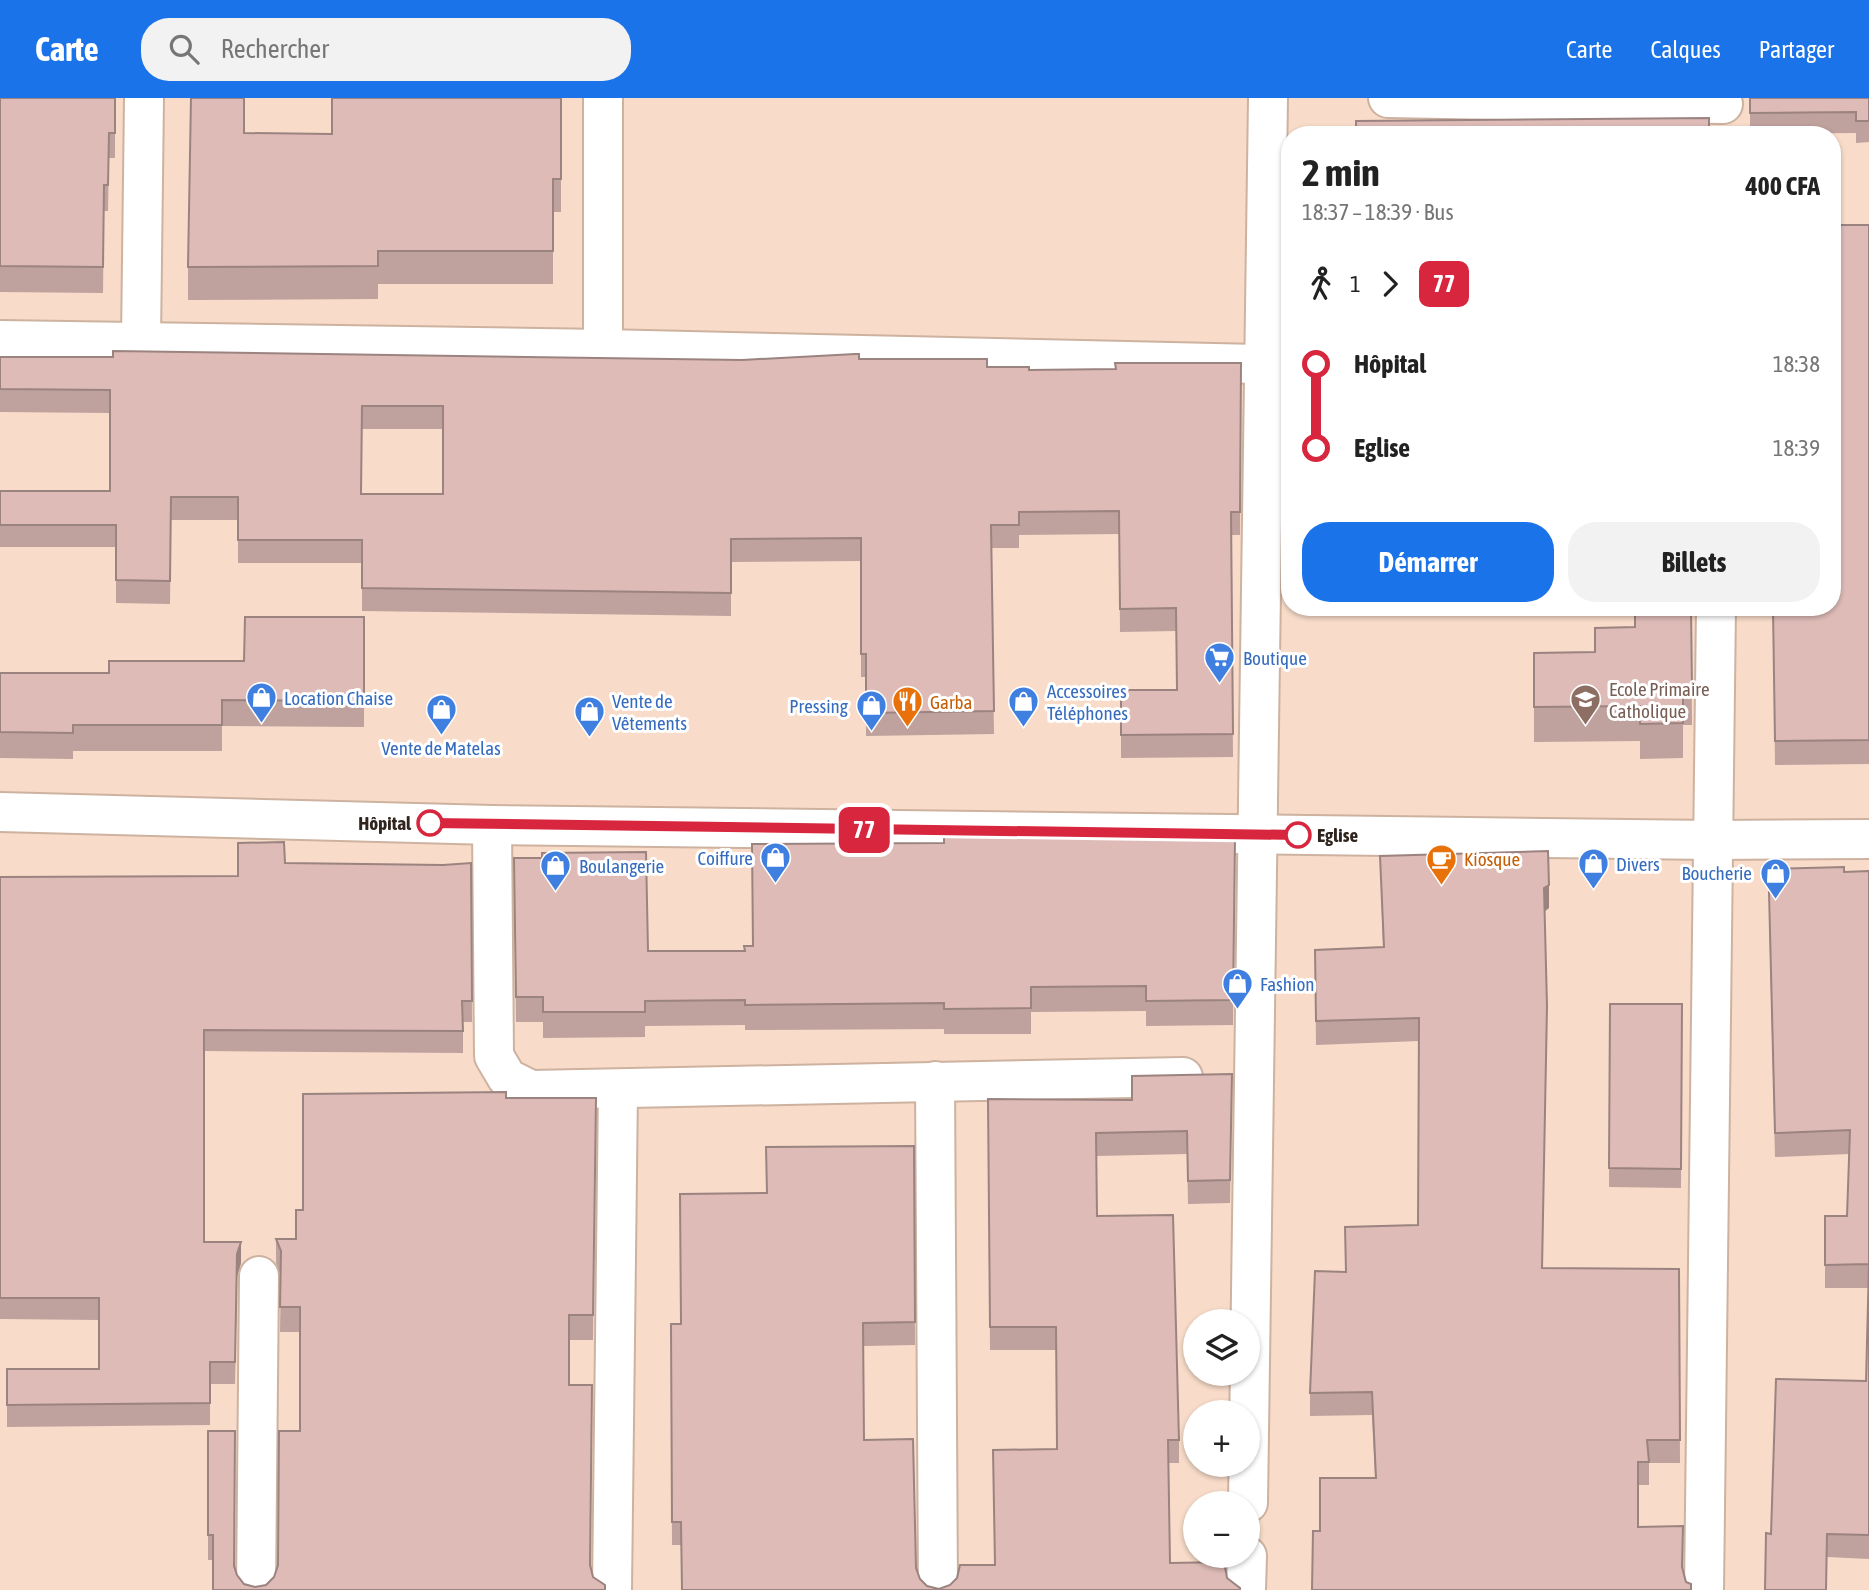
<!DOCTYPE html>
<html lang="fr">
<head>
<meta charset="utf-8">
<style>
	body { margin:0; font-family:"Asap Condensed",sans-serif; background:#f2f2f2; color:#222; height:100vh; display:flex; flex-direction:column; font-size:26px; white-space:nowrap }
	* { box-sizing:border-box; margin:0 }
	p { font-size:23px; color:#767676 }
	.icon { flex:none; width:38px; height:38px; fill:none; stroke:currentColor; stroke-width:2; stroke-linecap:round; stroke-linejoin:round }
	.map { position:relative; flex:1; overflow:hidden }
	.sheet { position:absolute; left:1281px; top:28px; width:560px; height:490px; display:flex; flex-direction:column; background:#fff; border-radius:28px; box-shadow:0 2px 5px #0004 }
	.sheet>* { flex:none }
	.badge { padding:0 14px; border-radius:10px; font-size:24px; line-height:46px }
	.fabs { position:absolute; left:1183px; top:1211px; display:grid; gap:14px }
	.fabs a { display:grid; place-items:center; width:77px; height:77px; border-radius:50%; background:#fff; box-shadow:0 2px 5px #0004; font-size:35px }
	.map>.badge { position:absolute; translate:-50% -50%; box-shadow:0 0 0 4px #fff }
	.legs { display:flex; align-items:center; gap:10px; height:77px; padding:0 21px; font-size:23px }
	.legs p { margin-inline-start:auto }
	.headline { display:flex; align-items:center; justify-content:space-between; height:119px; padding:0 21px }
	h1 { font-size:38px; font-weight:700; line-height:52px }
	.button { display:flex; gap:14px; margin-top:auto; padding:14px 21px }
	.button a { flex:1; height:80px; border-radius:28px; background:#1a73e8; color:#fff; font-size:28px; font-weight:700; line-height:80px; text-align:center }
	.button a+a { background:#f2f2f2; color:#222 }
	ul { padding:0 21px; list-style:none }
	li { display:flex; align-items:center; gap:24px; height:84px; font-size:26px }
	li i { display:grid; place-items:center; width:10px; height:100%; margin:0 9px; background:currentColor }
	li i::after { content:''; width:18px; height:18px; margin:-9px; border:5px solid; border-radius:50%; background:#fff }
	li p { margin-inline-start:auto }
	li:first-child i { background:linear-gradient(#0000 50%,currentColor 0) }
	li:last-child i { background:linear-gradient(currentColor 50%,#0000 0) }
	header { display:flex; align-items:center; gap:42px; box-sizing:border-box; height:98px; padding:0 35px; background:#1a73e8; color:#fff }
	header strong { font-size:33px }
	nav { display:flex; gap:38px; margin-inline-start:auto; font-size:24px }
	.search { width:490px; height:63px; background:#f2f2f2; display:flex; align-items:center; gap:18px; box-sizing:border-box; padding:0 24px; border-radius:28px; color:#767676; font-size:26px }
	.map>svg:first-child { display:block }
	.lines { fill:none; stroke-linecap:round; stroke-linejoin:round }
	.street-casing { stroke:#cdb2a0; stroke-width:42 }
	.secondary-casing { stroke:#cdb2a0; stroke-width:42 }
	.street { stroke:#fff; stroke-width:38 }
	.secondary { stroke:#fff; stroke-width:38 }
	.wall { fill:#bfa19d; fill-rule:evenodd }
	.shaded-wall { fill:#9b8380 }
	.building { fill:#debbb7; stroke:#9b8380; stroke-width:2; fill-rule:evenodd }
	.line-1-casing { stroke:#fff; stroke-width:16 }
	.line-1 { stroke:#d7263d; stroke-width:10 }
	.stop-1-dot { fill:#fff; stroke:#d7263d; stroke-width:3.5 }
	.labels { text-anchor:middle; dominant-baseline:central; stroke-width:6; stroke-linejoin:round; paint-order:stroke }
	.shop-label { font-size:19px; fill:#366cbe; stroke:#fff; text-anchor:start }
	.education-label { font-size:19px; fill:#785e54; stroke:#fff; text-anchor:start }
	.food-label { font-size:19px; fill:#c56008; stroke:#fff; text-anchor:start }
	.stop-label { font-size:19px; font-weight:bold; fill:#30251e; stroke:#fff; text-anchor:end }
</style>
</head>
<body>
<header>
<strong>Carte</strong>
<div class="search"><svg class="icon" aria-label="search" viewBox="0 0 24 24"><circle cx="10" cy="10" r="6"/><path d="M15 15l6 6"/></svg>Rechercher</div>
<nav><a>Carte</a><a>Calques</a><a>Partager</a></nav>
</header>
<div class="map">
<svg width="1869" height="1492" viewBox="0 0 1869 1492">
	<rect width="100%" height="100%" fill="#f8dcc9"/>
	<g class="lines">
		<defs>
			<g id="street">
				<polyline points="1388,0 1723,6"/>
				<polyline points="0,242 603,251 1258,266"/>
				<polyline points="141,242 144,0"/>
				<polyline points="603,251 603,0"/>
				<polyline points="492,727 494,958 507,980 531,992 1183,979"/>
				<polyline points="935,983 938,1492"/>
				<polyline points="1248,1405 1268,0"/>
				<polyline points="256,1492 259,1178"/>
				<polyline points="612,1492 618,991"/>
				<polyline points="1246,1492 1247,1458"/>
				<polyline points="1704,1492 1716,509"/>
			</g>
			<polyline id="secondary" points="0,714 492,727 1713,742 1869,741"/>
		</defs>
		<use href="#street" class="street-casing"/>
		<use href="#secondary" class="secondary-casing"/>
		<use href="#street" class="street"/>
		<use href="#secondary" class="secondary"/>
	</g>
	<g class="wall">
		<polygon points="0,0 115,0 115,60 109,60 108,113 104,113 103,195 0,194"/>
		<polygon points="561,0 561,114 553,114 553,186 378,186 378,201 188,202 188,169 244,35 332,36"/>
		<polygon points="1750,0 1869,0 1869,44 1856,45 1856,35 1750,36"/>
		<polygon points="1869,127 1869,666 1775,667 1773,511 1782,511"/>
		<path d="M0 259 742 262 859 261 1029 272 1116 271 1241 265 1240 437H1231L1233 659 1121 660V592H1177L1176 533 1120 534 1119 436 1019 437V450H991L994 636 866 638V579H861V463L731 464V518L362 513V465H238V422H171L170 506 116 505V449H0V393H110V315L0 314ZM362 331H443V396H361Z"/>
		<polygon points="1691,509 1692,627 1683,627 1683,660 1640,661 1640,643 1534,644 1534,555 1595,554 1635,529"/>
		<polygon points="364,519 364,629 222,628 222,653 73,653 73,661 0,660 0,575 109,575 244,563"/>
		<polygon points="1153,740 1235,740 1233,927 1146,928 1146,913 1031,914 1031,936 944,936 944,931 745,932 745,927 645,928 645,939 543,940 543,924 516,924 514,760 648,853 745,853 944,745"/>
		<polygon points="1380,758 1549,810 1544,813 1543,1170 1679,1171 1680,1365 1649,1365 1649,1387 1638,1387 1320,1433 1375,1380 1372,1317 1310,1318 1310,1295 1346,1174 1418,1127 1419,943 1316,947 1315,852 1383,849"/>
		<polygon points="285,765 443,767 471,765 472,924 463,924 463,955 204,953 204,1144 241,1165 237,1178 235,1286 210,1286 210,1327 7,1329 7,1271 99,1271 99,1222 0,1221 0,779 238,778"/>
		<polygon points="1772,771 1844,774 1869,773 1869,1461 1827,1459 1771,1436 1866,1283 1868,1190 1825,1190 1825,1118 1847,1118 1849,1056 1775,1059 1769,818 1769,794 1772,794"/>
		<polygon points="1610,906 1682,906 1681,1090 1609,1089"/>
		<polygon points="1232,976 1230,1105 1188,1106 1187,1056 1096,1058 1097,1118 1179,1342 1179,1365 1169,1365 1170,1465 1227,1480 1240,1490 682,1492 681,1447 672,1447 671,1249 681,1226 914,1048 915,1247 864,1248 864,1342 916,1470 920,1481 927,1488 939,1491 950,1487 994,1467 1057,1351 1056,1252 990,1252 988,1001 1132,1002"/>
		<polygon points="506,1000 596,1000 593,1242 569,1242 569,1287 590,1468 213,1492 213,1462 208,1462 208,1333 237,1477 244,1486 255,1489 266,1487 274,1479 278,1467 300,1333 300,1234 280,1234 281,1178 276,1165 276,1141 296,1141 303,1112"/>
	</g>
	<g class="shaded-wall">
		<polygon points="1549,787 1549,810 1544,814 1544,790"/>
		<polygon points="241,1144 241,1165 237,1178 235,1286 237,1156"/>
	</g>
	<g class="building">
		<polygon points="0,0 115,0 115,35 109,35 108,87 104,87 103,169 0,168"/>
		<polygon points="191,0 244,0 244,35 332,36 332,0 561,0 561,81 553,81 553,153 378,153 378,168 188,169"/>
		<polygon points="1750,0 1869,0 1869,23 1856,23 1856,14 1750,15"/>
		<polygon points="1709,20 1709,37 1356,37 1356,23"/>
		<polygon points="1832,127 1869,127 1869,642 1775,643 1773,511 1782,511 1783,509 1832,509"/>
		<path d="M113 253 742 262 855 256H859V261H987V269H1029V272L1116 271 1115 265H1241L1240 414H1231L1233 636 1121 637V592H1177L1176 510 1120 511 1119 413 1019 414V427H991L994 613 866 615V556H861V440L731 441V495L362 490V442H238V399H171L170 483 116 482V427H0V393H110V292L0 291V259H113ZM362 308H443V396H361Z"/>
		<polygon points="1635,509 1691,509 1692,592 1683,592 1683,625 1640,626 1640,608 1534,609 1534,555 1595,554 1595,530 1635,529"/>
		<polygon points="245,519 364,519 364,603 222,602 222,627 73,627 73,635 0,634 0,575 109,575 109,563 244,563"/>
		<polygon points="1062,732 1153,732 1153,740 1235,740 1233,902 1146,903 1146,888 1031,889 1031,910 944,911 944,905 745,907 745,902 645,903 645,914 543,914 543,899 516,899 514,760 542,760 542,755 646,754 648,853 745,853 744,848 753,848 752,746 944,745 944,735"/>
		<polygon points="284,744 285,765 443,767 471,765 472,903 462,903 463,933 204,932 204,1144 241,1144 237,1156 235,1264 210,1264 210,1305 7,1307 7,1271 99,1271 99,1200 0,1200 0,779 238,778 238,745"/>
		<polygon points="1548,753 1549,787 1544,790 1547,908 1542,1170 1679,1171 1680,1342 1647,1342 1649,1364 1638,1364 1638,1429 1683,1428 1682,1469 1686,1484 1691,1486 1691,1492 1312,1492 1313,1433 1320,1433 1320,1380 1376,1380 1372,1294 1310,1295 1315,1173 1346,1174 1345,1129 1418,1127 1419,920 1316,923 1315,852 1384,849 1380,758"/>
		<polygon points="1844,769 1844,774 1869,773 1869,1437 1827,1436 1826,1492 1765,1492 1766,1435 1771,1436 1776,1281 1866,1283 1869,1166 1825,1167 1825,1118 1847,1118 1850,1032 1775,1035 1769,794 1773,794 1772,771"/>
		<polygon points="1610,906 1682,906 1681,1071 1609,1070"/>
		<polygon points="1232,976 1230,1082 1188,1083 1187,1033 1096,1035 1097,1118 1173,1117 1179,1342 1168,1342 1170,1465 1224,1464 1227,1480 1240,1490 1240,1492 682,1492 681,1424 672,1424 671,1226 681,1226 680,1096 767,1095 766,1049 914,1048 915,1224 863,1225 864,1342 913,1341 916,1470 920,1481 927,1488 939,1491 950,1487 957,1480 960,1467 995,1467 993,1352 1057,1351 1056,1229 990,1229 988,1001 1132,1002 1132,978"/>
		<polygon points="506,994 506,1000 596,1000 593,1217 569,1217 569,1287 592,1287 590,1467 593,1479 605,1487 605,1492 213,1492 213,1437 208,1437 208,1333 235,1333 234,1468 237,1477 244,1486 255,1489 266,1487 274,1479 278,1467 279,1333 300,1333 300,1209 280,1209 281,1153 276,1141 296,1141 296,1112 303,1112 303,996"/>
	</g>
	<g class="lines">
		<defs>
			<polyline id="line-1" points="430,725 1298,737"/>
		</defs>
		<use href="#line-1" class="line-1-casing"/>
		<use href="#line-1" class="line-1"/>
	</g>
	<defs>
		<symbol id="supermarket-pin" viewBox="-11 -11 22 30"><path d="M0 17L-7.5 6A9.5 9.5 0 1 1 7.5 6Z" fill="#3f7fe0" stroke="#fff"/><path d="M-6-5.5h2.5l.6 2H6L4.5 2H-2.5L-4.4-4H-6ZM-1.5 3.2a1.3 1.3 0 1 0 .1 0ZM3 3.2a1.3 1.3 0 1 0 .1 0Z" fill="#fff"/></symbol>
		<symbol id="shop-pin" viewBox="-11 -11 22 30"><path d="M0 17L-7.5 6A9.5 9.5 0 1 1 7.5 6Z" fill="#3f7fe0" stroke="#fff"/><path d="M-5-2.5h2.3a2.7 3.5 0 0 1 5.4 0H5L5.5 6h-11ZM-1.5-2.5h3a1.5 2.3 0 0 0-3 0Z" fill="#fff"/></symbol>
		<symbol id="school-pin" viewBox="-11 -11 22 30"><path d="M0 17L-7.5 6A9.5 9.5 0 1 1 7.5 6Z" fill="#8d6e63" stroke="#fff"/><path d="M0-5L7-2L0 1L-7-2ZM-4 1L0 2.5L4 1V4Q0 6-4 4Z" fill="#fff"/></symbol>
		<symbol id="restaurant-pin" viewBox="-11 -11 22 30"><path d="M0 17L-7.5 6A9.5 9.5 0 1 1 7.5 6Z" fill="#e8710a" stroke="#fff"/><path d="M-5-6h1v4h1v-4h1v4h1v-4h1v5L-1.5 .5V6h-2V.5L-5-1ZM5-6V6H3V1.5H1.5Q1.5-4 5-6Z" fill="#fff"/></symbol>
		<symbol id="cafe-pin" viewBox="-11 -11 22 30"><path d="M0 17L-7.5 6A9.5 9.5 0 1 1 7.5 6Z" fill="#e8710a" stroke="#fff"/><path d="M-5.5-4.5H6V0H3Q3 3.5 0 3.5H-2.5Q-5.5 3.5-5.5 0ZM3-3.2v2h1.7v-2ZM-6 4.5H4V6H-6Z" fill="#fff"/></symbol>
	</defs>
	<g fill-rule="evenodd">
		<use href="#supermarket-pin" x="1202" y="542" width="35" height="47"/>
		<use href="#shop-pin" x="244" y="582" width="35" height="47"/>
		<use href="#school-pin" x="1568" y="584" width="35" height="47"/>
		<use href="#restaurant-pin" x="890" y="586" width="35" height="47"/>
		<use href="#shop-pin" x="1006" y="586" width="35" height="47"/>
		<use href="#shop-pin" x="854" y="590" width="35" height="47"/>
		<use href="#shop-pin" x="424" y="594" width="35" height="47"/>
		<use href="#shop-pin" x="572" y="596" width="35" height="47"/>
		<use href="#shop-pin" x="758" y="742" width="35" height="47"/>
		<use href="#cafe-pin" x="1424" y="744" width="35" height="47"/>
		<use href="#shop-pin" x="1576" y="748" width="35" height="47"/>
		<use href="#shop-pin" x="538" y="750" width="35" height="47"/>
		<use href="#shop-pin" x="1758" y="758" width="35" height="47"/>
		<use href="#shop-pin" x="1220" y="868" width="35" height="47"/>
	</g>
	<g class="stop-1-dot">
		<circle cx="430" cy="725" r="12"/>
		<circle cx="1298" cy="737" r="12"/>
	</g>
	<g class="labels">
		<g class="shop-label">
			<text x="1243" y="560">Boutique</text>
			<text x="1047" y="593">Accessoires<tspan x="1047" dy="22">Téléphones</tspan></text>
			<text x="284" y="600">Location Chaise</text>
			<text x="612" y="603">Vente de<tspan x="612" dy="22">Vêtements</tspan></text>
			<text x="848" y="608" text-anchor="end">Pressing</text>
			<text x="441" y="650" text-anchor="middle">Vente de Matelas</text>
			<text x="753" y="760" text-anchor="end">Coiffure</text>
			<text x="1616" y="766">Divers</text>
			<text x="579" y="768">Boulangerie</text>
			<text x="1752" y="775" text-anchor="end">Boucherie</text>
			<text x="1260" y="886">Fashion</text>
		</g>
		<g class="education-label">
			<text x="1609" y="591">Ecole Primaire<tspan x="1609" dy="22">Catholique</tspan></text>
		</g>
		<g class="food-label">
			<text x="930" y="604">Garba</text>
			<text x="1464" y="761">Kiosque</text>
		</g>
		<g class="stop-label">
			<text x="411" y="725">Hôpital</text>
			<text x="1317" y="737" text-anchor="start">Eglise</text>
		</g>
	</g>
</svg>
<div class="fabs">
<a><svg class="icon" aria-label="layers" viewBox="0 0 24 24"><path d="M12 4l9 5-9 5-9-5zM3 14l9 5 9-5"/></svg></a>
<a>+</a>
<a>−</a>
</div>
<b class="badge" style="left:864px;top:732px;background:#d7263d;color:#fff">77</b>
<section class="sheet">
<div class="headline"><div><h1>2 min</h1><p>18:37 – 18:39 · Bus</p></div><b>400 CFA</b></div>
<div class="legs"><svg class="icon" aria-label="walk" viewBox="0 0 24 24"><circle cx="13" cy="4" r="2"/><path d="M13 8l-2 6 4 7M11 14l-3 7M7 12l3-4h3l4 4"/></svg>1<svg class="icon" aria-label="forward" viewBox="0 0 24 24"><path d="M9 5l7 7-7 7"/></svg><b class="badge" style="background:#d7263d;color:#fff">77</b></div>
<ul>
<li><i style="color:#d7263d"></i><b>Hôpital</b><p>18:38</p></li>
<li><i style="color:#d7263d"></i><b>Eglise</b><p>18:39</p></li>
</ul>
<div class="button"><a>Démarrer</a><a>Billets</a></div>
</section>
</div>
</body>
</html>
